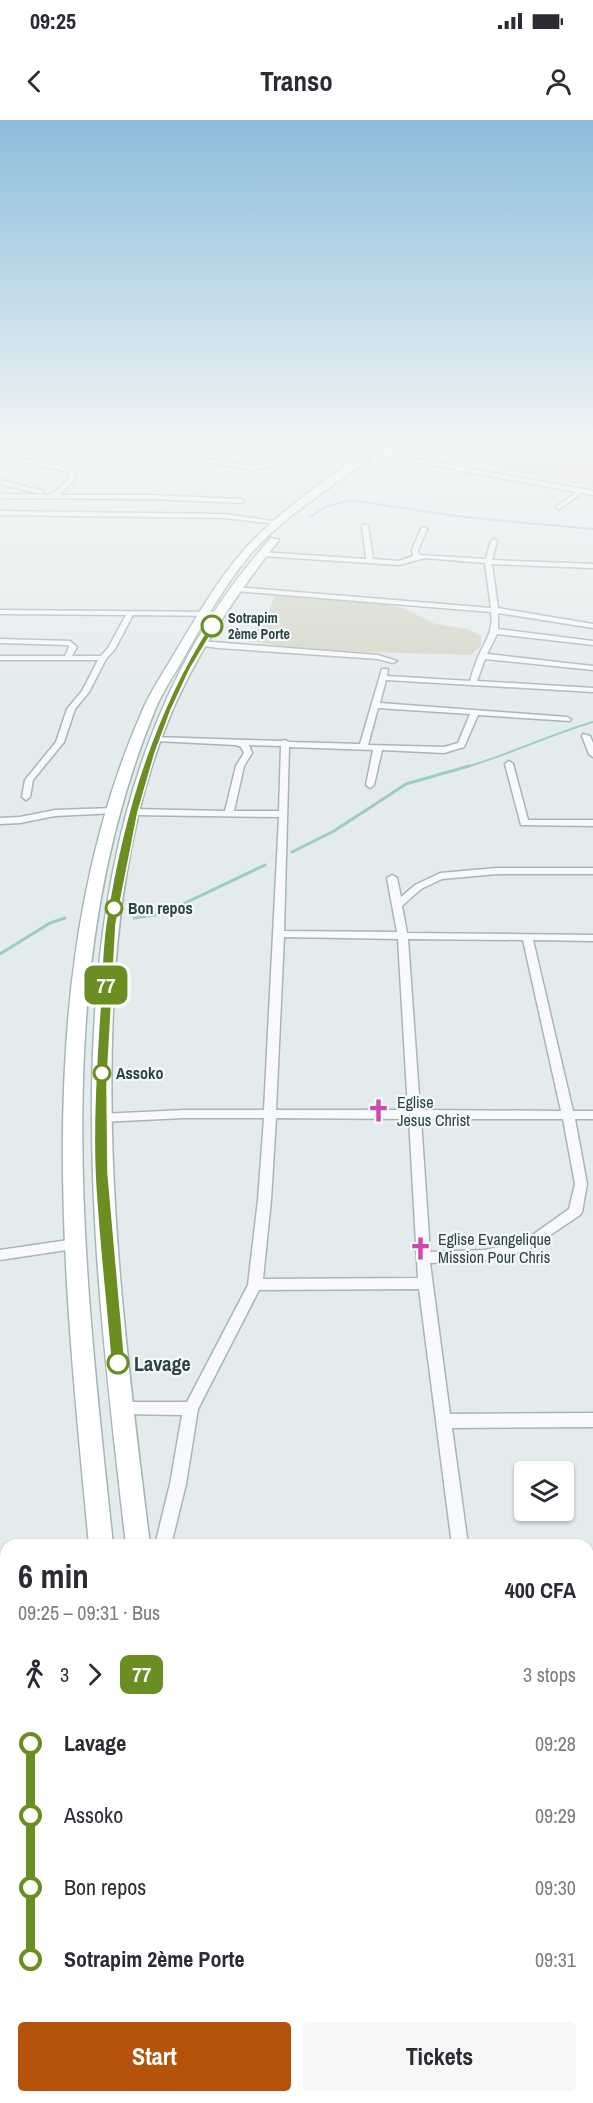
<!DOCTYPE html>
<html lang="en">
<head>
<meta charset="utf-8">
<style>
	body { margin:0; font-family:"Archivo Narrow",sans-serif; background:#f7f7f7; color:#2b2b33; height:100vh; display:flex; flex-direction:column; font-size:22px; white-space:nowrap }
	* { box-sizing:border-box; margin:0 }
	p { font-size:20px; color:#7c7c81 }
	.icon { flex:none; width:33px; height:33px; fill:none; stroke:currentColor; stroke-width:2; stroke-linecap:round; stroke-linejoin:round }
	.map { position:relative; flex:1; overflow:hidden }
	.details { position:absolute; left:0px; top:1419px; width:594px; height:564px; display:flex; flex-direction:column; background:#fff; border-radius:18px 18px 0 0; box-shadow:0 2px 4px #0004 }
	.details>* { flex:none }
	.badge { padding:0 12px; border-radius:9px; font-size:21px; line-height:39px }
	.buttons { position:absolute; left:514px; top:1341px; display:grid; gap:12px }
	.buttons a { display:grid; place-items:center; width:60px; height:60px; border-radius:6px; background:#fff; box-shadow:0 2px 4px #0004; font-size:30px }
	.map>.badge { position:absolute; translate:-50% -50%; box-shadow:0 0 0 3px #fff }
	.legs { display:flex; align-items:center; gap:9px; height:66px; padding:0 18px; font-size:20px }
	.legs p { margin-inline-start:auto }
	.overview { display:flex; align-items:center; justify-content:space-between; height:102px; padding:0 18px }
	h1 { font-size:33px; font-weight:800; line-height:45px }
	.primary-button { display:flex; gap:12px; margin-top:auto; padding:12px 18px }
	.primary-button a { flex:1; height:69px; border-radius:6px; background:#b45309; color:#fff; font-size:24px; font-weight:800; line-height:69px; text-align:center }
	.primary-button a+a { background:#f7f7f7; color:#2b2b33 }
	ul { padding:0 18px; list-style:none }
	li { display:flex; align-items:center; gap:21px; height:72px; font-size:22px }
	li i { display:grid; place-items:center; width:9px; height:100%; margin:0 8px; background:currentColor }
	li i::after { content:''; width:15px; height:15px; margin:-8px; border:4px solid; border-radius:50%; background:#fff }
	li p { margin-inline-start:auto }
	li:first-child i { background:linear-gradient(#0000 50%,currentColor 0) }
	li:last-child i { background:linear-gradient(currentColor 50%,#0000 0) }
	.status { display:flex; justify-content:space-between; align-items:center; height:42px; padding:0 30px; background:#fff; direction:ltr }
	.status svg { height:16px; fill:currentColor }
	header { display:flex; justify-content:space-between; align-items:center; height:78px; padding:0 18px; background:#fff; font-size:27px; font-weight:800 }
	.map>svg:first-child { display:block }
	.green { fill:#d3d5c5 }
	.lines { fill:none; stroke-linecap:round; stroke-linejoin:round }
	.stream-far1 { stroke:#9fcbc8; stroke-width:2 }
	.stream { stroke:#9fcbc8; stroke-width:3 }
	.minor-casing { stroke:#a9b5b6; stroke-width:3 }
	.primary-casing { stroke:#a3b7b7; stroke-width:3 }
	.minor { fill:#f7f9fa; fill-rule:evenodd }
	.primary { fill:#fff; fill-rule:evenodd }
	.line-1 { fill:#6b8e23; stroke:#fff; stroke-width:1.5 }
	.stop-1-dot { fill:#fff; stroke:#6b8e23; stroke-width:3 }
	.labels { text-anchor:middle; dominant-baseline:central; stroke-width:4.5; stroke-linejoin:round; paint-order:stroke }
	.far-stop-label { font-size:14px; font-weight:bold; fill:#2b4344; stroke:#f4f9f9; text-anchor:start }
	.stop-label { font-size:16px; font-weight:bold; fill:#2b4344; stroke:#f4f9f9; text-anchor:start }
	.poi-label { font-size:16px; fill:#2b4344; stroke:#f4f9f9; text-anchor:start }
	.near-stop-label { font-size:20px; font-weight:bold; fill:#2b4344; stroke:#f4f9f9; text-anchor:start }
</style>
</head>
<body>
<div class="status"><b>09:25</b><svg viewBox="0 0 49 12"><path d="M0 12V9h3v3zM5 12V6h3v6zM10 12V3h3v9zM15 12V0h3v12zM26 1h20v11H26zM47 4h2v5h-2z"/></svg></div>
<header><svg class="icon" aria-label="back" viewBox="0 0 24 24"><path d="M15 5l-7 7 7 7"/></svg>Transo<svg class="icon" aria-label="person" viewBox="0 0 24 24"><circle cx="12" cy="8" r="4"/><path d="M4 21q1-7 8-7t8 7"/></svg></header>
<div class="map">
<svg width="593" height="1983" viewBox="0 0 593 1983">
	<rect width="100%" height="100%" fill="#e4ebec"/>
	<g class="green">
		<polygon points="481,325 593,325 593,367 485,345 476,334"/>
		<polygon points="289,473 363,480 403,488 435,504 467,509 481,516 481,526 470,535 308,530 257,522 255,507 265,498 275,476"/>
	</g>
	<g class="lines">
		<g class="stream-far1">
			<polyline points="310,397 326,387 349,380 463,397 593,409"/>
			<path d="M463 648C508 635 549 615 593 602"/>
		</g>
		<g class="stream">
			<polyline points="292,732 334,711 406,664 469,646"/>
			<polyline points="134,798 162,794 265,745"/>
			<polyline points="0,834 50,803 65,798"/>
		</g>
		<defs>
			<g id="minor">
				<path d="M28 325H36L12 336 56 346 97 325H105L62 347 75 350C77 361 67 368 59 375H152L241 379 244 381 241 383 152 379 0 378V374L51 375 67 361 70 352 1 337Z"/>
				<polygon points="117,325 130,325 201,338 224,325 231,325 207,339 250,346 265,344 297,330 302,331 268,347 250,350"/>
				<polygon points="584,325 593,325 593,328 585,326"/>
				<polygon points="384,333 593,371 593,375 582,373 558,390 556,387 576,372 382,336"/>
				<polygon points="0,360 43,371 44,372 41,374 0,364"/>
				<polygon points="0,391 224,394 280,402 277,404 224,398 0,395"/>
				<path d="M365 404 368 406 373 439 399 441 413 436 412 430 421 409 424 407 427 409 418 430 419 435 486 439 491 421 494 419 497 421 492 440 593 444V448L492 444 498 488 593 504V508L498 493V509L593 521V525L497 514 487 534 593 546V550L485 539 477 561 593 568V572L386 560 380 583 567 597 571 599 570 601 478 595 464 627 444 633 382 630 374 665 370 668 366 665 373 630 289 627 284 811 397 812 387 758 392 755 397 758 401 777 415 765 440 753 497 748H593V754H497L442 759 421 769 402 786 407 813 593 815V821L533 820 573 991H593V999H575L587 1064 582 1092 580 1095 528 1130 485 1140 430 1143 450 1294 593 1293V1307L452 1308 468 1425H452L419 1169 259 1170 198 1289 186 1364 171 1425H155L170 1364 182 1295 122 1294 117 1293 115 1288 117 1283 122 1282H187L248 1165 258 1080 264 998H184L101 1002 95 998 101 994 184 990H264L279 697 133 695 128 692 133 689 225 691 236 646 244 633 241 627 236 625 156 621H153V617L281 621 285 620 289 622 360 624 382 549H388L387 556 470 561C472 553 475 545 478 537 485 521 494 511 491 492L235 471 232 469 235 467 491 488 485 443 425 438 399 445 262 436 259 434 262 432 366 439 362 406ZM378 588 470 594 458 623 444 627 368 625ZM249 625 281 626 279 691H234L244 646 252 633ZM284 817 398 819 408 990H276ZM408 819 523 820 561 991 420 990ZM276 998 409 999 418 1158 263 1159 271 1080ZM421 999H563L575 1064 569 1089 524 1121 485 1130 430 1132Z"/>
				<polygon points="0,490 219,492 223,494 219,496 133,495 115,529 106,539 89,572 75,589 64,622 33,660 30,677 26,680 22,677 25,660 56,622 67,589 82,571 98,540 0,540 0,536 65,536 69,527 68,525 0,523 0,519 70,521 77,527 72,536 101,536 108,528 126,495 0,494"/>
				<polygon points="199,521 378,535 397,541 393,543 378,539 218,528 199,525"/>
				<polygon points="583,614 590,616 593,623 593,637 589,634 582,616"/>
				<polygon points="509,641 513,644 528,700 593,700 593,706 521,705 505,644"/>
				<polygon points="113,688 116,689 116,693 55,696 20,703 0,704 0,698 20,697 55,690"/>
				<polygon points="75,1119 80,1120 82,1124 80,1128 0,1140 0,1130"/>
				<rect x="588" y="1440" width="5" height="16"/>
				<rect x="588" y="1728" width="5" height="20"/>
			</g>
			<g id="primary">
				<path d="M375 325H385C341 364 288 390 249 436 225 465 206 498 187 532 177 551 163 570 155 590 46 855 84 1148 113 1425H89C63 1149 28 850 143 589 152 569 165 550 176 531 197 496 217 461 243 431 281 388 330 358 375 325Z"/>
				<polygon points="393,325 403,325 376,345 370,345 370,341"/>
				<path d="M271 418 279 420C238 472 200 528 173 589 132 684 117 789 113 891 105 1070 128 1248 150 1425H126C89 1098 31 685 271 418Z"/>
				<polygon points="130,1977 244,1977 245,1983 130,1983"/>
			</g>
		</defs>
		<use href="#minor" class="minor-casing"/>
		<use href="#primary" class="primary-casing"/>
		<use href="#minor" class="minor"/>
		<use href="#primary" class="primary"/>
	</g>
	<linearGradient id="sky" x2="0" y2="1"><stop stop-color="#8bbddb"/><stop offset="0.54" stop-color="#f3f6f6"/><stop offset="1" stop-color="#f3f6f6" stop-opacity="0"/></linearGradient>
	<rect width="593" height="603" fill="url(#sky)"/>
	<path class="line-1" d="M210 505 216 506 190 549 171 590 155 633 138 692 116 804 107 964 108 1053 125 1243 123 1248H113L111 1243C106 1180 98 1116 95 1053 93 1003 96 953 99 903 102 870 101 836 106 803 122 698 152 595 210 505Z"/>
	<defs>
		<symbol id="church-bare" viewBox="-9 -9 18 18"><path d="M-1.2-6h2.4v3.5h3.3v2.4h-3.3V6h-2.4V-.1h-3.3v-2.4h3.3Z" fill="#cf4aab" stroke="#f4f9f9" stroke-width="2.5" paint-order="stroke"/></symbol>
	</defs>
	<g fill-rule="evenodd">
		<use href="#church-bare" x="362" y="974" width="33" height="33"/>
		<use href="#church-bare" x="404" y="1112" width="33" height="33"/>
	</g>
	<g class="stop-1-dot">
		<circle cx="212" cy="506" r="10"/>
		<circle cx="114" cy="788" r="8"/>
		<circle cx="102" cy="953" r="8"/>
		<circle cx="118" cy="1243" r="10"/>
	</g>
	<g class="labels">
		<g class="far-stop-label">
			<text x="228" y="498">Sotrapim<tspan x="228" dy="16">2ème Porte</tspan></text>
		</g>
		<g class="stop-label">
			<text x="128" y="788">Bon repos</text>
			<text x="116" y="953">Assoko</text>
		</g>
		<g class="poi-label">
			<text x="397" y="982">Eglise<tspan x="397" dy="18">Jesus Christ</tspan></text>
			<text x="438" y="1119">Eglise Evangelique<tspan x="438" dy="18">Mission Pour Chris</tspan></text>
		</g>
		<g class="near-stop-label">
			<text x="134" y="1243">Lavage</text>
		</g>
	</g>
</svg>
<div class="buttons">
<a><svg class="icon" aria-label="layers" viewBox="0 0 24 24"><path d="M12 4l9 5-9 5-9-5zM3 14l9 5 9-5"/></svg></a>
</div>
<b class="badge" style="left:106px;top:865px;background:#6b8e23;color:#fff">77</b>
<section class="details">
<div class="overview"><div><h1>6 min</h1><p>09:25 – 09:31 · Bus</p></div><b>400 CFA</b></div>
<div class="legs"><svg class="icon" aria-label="walk" viewBox="0 0 24 24"><circle cx="13" cy="4" r="2"/><path d="M13 8l-2 6 4 7M11 14l-3 7M7 12l3-4h3l4 4"/></svg>3<svg class="icon" aria-label="forward" viewBox="0 0 24 24"><path d="M9 5l7 7-7 7"/></svg><b class="badge" style="background:#6b8e23;color:#fff">77</b><p>3 stops</p></div>
<ul>
<li><i style="color:#6b8e23"></i><b>Lavage</b><p>09:28</p></li>
<li><i style="color:#6b8e23"></i><span>Assoko</span><p>09:29</p></li>
<li><i style="color:#6b8e23"></i><span>Bon repos</span><p>09:30</p></li>
<li><i style="color:#6b8e23"></i><b>Sotrapim 2ème Porte</b><p>09:31</p></li>
</ul>
<div class="primary-button"><a>Start</a><a>Tickets</a></div>
</section>
</div>
</body>
</html>
